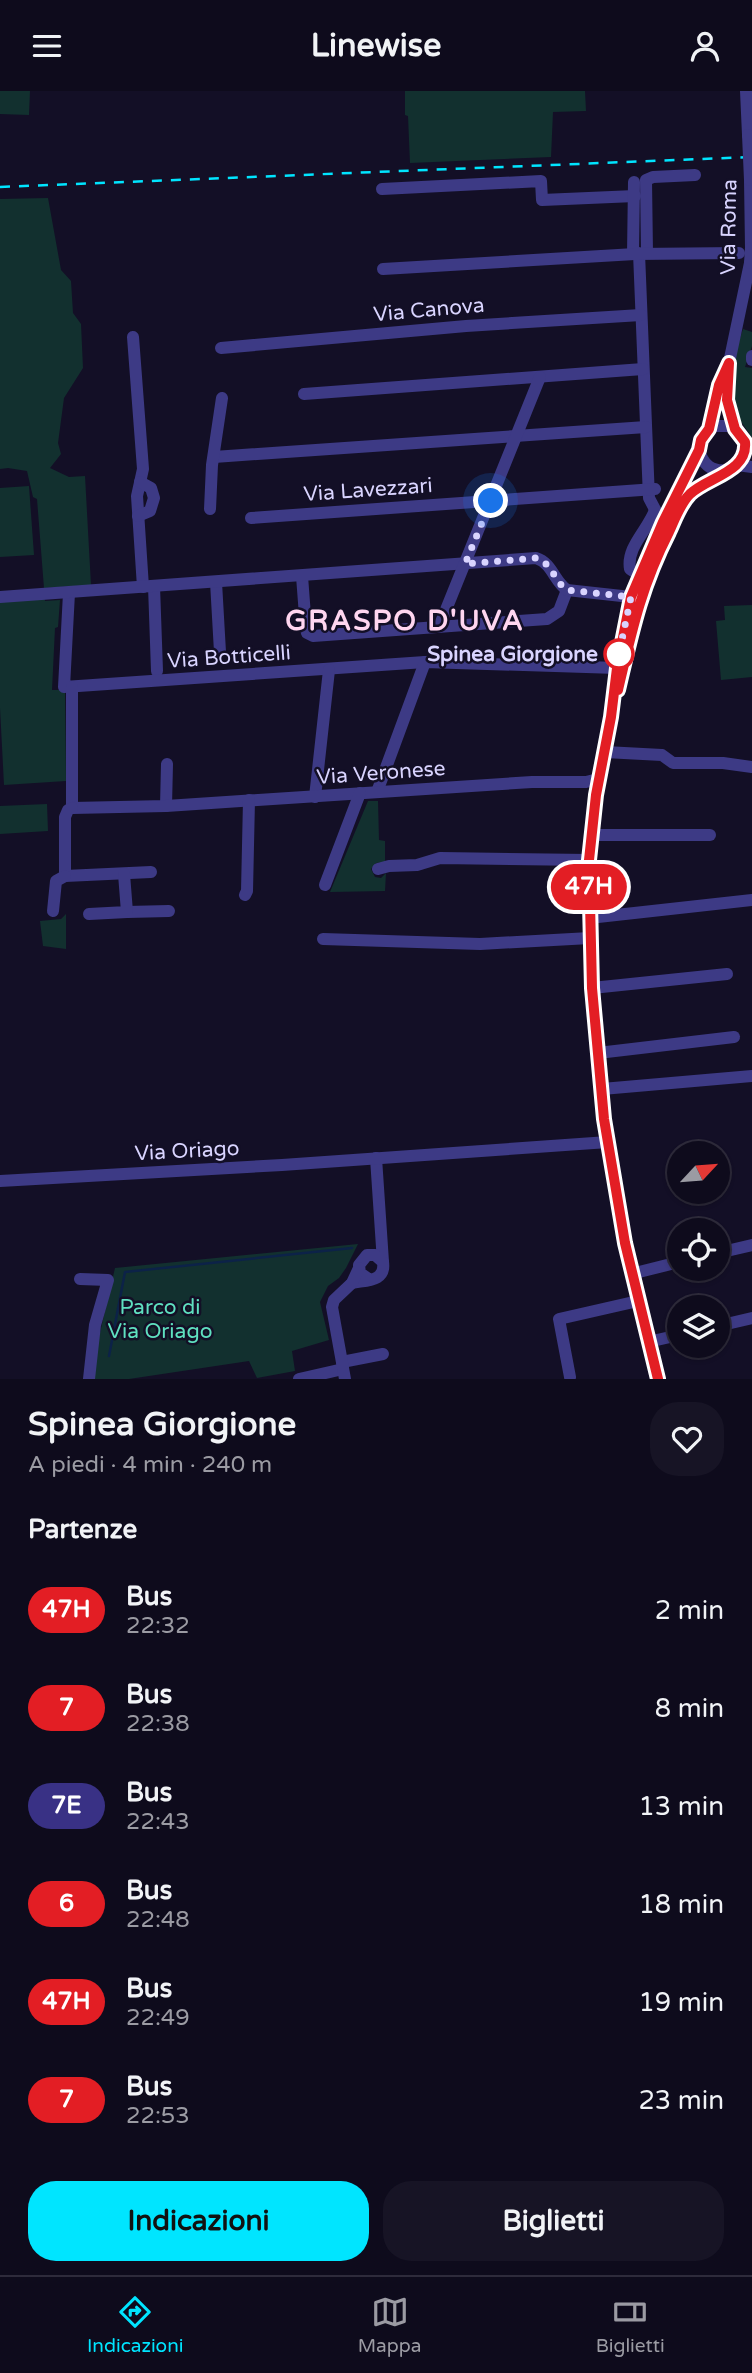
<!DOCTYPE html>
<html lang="it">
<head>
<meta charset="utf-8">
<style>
	body { margin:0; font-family:"Varela Round",sans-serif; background:#171425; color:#f1f3f6; height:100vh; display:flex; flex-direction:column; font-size:26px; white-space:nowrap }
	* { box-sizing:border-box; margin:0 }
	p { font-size:23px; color:#9b9ba3 }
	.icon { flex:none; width:38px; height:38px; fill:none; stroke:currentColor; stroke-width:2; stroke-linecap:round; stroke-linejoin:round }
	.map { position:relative; height:1288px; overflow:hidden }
	.panel { display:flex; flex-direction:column; background:#0e0b1c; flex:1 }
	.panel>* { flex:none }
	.badge { padding:0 14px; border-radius:23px; font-size:24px; line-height:46px }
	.needle { width:46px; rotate:64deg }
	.tools { position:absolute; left:667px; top:1050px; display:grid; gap:14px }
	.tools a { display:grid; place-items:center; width:63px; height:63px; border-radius:50%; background:#0e0b1c; box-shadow:0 2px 5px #0004,0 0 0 2px #2e2b3b; font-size:35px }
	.you { position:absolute; width:35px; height:35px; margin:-18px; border:5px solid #fff; border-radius:50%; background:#1a73e8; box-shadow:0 0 0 10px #1a73e833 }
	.map>.badge { position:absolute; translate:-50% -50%; box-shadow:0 0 0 4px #fff }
	h2 { padding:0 28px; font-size:26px; line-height:63px }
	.round { display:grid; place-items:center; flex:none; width:74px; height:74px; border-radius:28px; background:#171425 }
	.summary { display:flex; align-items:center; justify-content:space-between; height:119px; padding:0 28px }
	h1 { font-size:33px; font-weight:700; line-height:52px }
	.action { display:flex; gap:14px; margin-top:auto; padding:14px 28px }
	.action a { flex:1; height:80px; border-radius:28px; background:#00e5ff; color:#111; font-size:28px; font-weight:700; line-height:80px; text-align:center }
	.action a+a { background:#171425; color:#f1f3f6 }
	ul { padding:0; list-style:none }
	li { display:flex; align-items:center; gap:21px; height:98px; padding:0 28px }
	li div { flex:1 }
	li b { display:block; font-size:26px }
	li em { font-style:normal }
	li .badge { min-width:77px; font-weight:700; text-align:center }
	header { display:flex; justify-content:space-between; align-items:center; height:91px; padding:0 28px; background:#0e0b1c; font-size:32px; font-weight:700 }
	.dock { display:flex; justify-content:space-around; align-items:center; height:98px; border-top:2px solid #2e2b3b; background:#0e0b1c; font-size:19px; color:#9b9ba3 }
	.dock a { display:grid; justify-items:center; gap:4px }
	.dock .selected { color:#00e5ff }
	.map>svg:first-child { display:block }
	.green { fill:#12302f }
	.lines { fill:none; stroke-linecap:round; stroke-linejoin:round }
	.stream { stroke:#0c2248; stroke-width:2.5 }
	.minor { stroke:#3d3a85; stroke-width:12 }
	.rail { stroke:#00e5ff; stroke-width:2.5; stroke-dasharray:10 9; stroke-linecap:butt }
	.minor-bridge { stroke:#3d3a85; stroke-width:12 }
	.line-casing { stroke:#fff; stroke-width:16 }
	.line { stroke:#e31e24; stroke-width:10 }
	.walk { stroke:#d9d4ff; stroke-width:7; stroke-dasharray:0 12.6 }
	.stop-dot { fill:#fff; stroke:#e31e24; stroke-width:3.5 }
	.labels { text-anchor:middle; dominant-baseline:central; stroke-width:5; stroke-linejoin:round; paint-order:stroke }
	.street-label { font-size:21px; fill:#d9d4ff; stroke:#130f26 }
	.stop-label { font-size:21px; font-weight:bold; fill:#d9d4ff; stroke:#130f26; text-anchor:end }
	.park-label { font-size:21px; fill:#5fe0c0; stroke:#130f26 }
	.district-label { font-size:28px; font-weight:bold; letter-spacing:2px; fill:#ffd6f0; stroke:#130f26 }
</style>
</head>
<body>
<header><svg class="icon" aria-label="menu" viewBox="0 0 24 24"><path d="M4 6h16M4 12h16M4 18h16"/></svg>Linewise<svg class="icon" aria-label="person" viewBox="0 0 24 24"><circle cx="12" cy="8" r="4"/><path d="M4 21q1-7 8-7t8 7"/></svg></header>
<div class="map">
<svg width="752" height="1288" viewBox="0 0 752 1288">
	<rect width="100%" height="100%" fill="#130f26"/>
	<g class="green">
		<polygon points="0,0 30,0 29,24 0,23"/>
		<polygon points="405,0 585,0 586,20 553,21 551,66 410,72 408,25 405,24"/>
		<polygon points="48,107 61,179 71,190 73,222 81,233 83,277 64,307 58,352 61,363 50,377 69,386 85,385 91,494 44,497 37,408 33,406 27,380 8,377 0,378 0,108"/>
		<path d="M743 238 752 241V255L745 276 752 277V347C748 339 741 332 737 324 724 296 734 266 743 238Z"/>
		<polygon points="29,395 34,464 0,466 0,397"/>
		<polygon points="44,505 45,510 60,509 58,536 55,537 52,599 65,599 66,690 4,694 0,617 0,509"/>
		<polygon points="752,514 752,586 721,589 716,530 725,529 724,515"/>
		<polygon points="368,710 378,710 379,749 385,750 385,771 376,772 371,778 375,786 381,787 386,782 385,800 330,801"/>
		<polygon points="47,713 48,740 0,743 0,715"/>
		<polygon points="66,823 66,858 43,855 40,830 61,828"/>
		<polygon points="358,1153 346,1177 339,1187 328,1195 320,1211 329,1249 292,1260 295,1280 257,1287 249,1270 129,1288 92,1288 93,1272 115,1177"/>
	</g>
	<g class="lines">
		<polyline class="stream" points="109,1265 125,1181 352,1157"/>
		<g class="minor">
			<polyline points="746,0 748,44"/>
			<polyline points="750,89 751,157"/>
			<polyline points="382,98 541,90 542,109 635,105"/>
			<polyline points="639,162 649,407 659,426 659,439"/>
			<polyline points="647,162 646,89 653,86 695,84"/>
			<polyline points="633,163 634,91"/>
			<polyline points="383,178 635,163 739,162"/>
			<polyline points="133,246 143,378 137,405 143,496"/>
			<polyline points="221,257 466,235 641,224"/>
			<polyline points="752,265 752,269"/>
			<polyline points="304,303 643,278"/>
			<polyline points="709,338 715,305 725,282"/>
			<polyline points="735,338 727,309 726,297 729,272 750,172"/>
			<path d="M699 359C703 374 712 381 727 379"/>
			<polyline points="214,366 646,336"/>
			<polyline points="737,374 752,376"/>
			<polyline points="210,418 212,374 222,307"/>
			<polyline points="138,425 150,420 154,407 151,397 140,391"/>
			<polyline points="251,427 655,398"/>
			<path d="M639 484 630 478C626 456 648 439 655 419"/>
			<polyline points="302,485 306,538 307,542 313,545 547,528 559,520 567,499"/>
			<polyline points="216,491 220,561"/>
			<polyline points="154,495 157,580"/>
			<polyline points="69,502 64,596 425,571 617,577"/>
			<path d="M0 506 536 467C552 472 554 490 567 499L631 506"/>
			<polyline points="439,536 540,286"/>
			<polyline points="72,596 72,717"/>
			<polyline points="614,610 640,506 649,483 681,415 692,401 734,377 743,366 745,357 743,346 730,335 714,335 703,345 699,359 663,431 631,506 617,577 611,626 596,703 589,769 592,897 604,1028 625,1152 658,1288"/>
			<polyline points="605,661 662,664 673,672 723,672 752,676"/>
			<polyline points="377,701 425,571"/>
			<polyline points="315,706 329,579"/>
			<polyline points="166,715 167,673"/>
			<polyline points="72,717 166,715 532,691 586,691 598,688"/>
			<polyline points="72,717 68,719 65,726 65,785 151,781"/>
			<polyline points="591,744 710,744"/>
			<polyline points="378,778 389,775 417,774 440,767 589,769"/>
			<polyline points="325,794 360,702"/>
			<polyline points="245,804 247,800 249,709"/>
			<polyline points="53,820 56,790 65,785"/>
			<polyline points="127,821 169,820"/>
			<polyline points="89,823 127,821 124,783"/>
			<polyline points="589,827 752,809"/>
			<polyline points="323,848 480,853 590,847"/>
			<polyline points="592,897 727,883"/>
			<polyline points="598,962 734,946"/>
			<polyline points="602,998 752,985"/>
			<polyline points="376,1067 383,1171"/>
			<polyline points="0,1090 282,1074 608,1051"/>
			<polyline points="718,1162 752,1154"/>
			<polyline points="631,1183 679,1171"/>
			<polyline points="80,1188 108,1189 95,1234 89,1288"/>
			<path d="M352 1192C366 1189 386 1191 383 1171L375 1164H367L359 1174 360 1182 370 1189"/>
			<polyline points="718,1235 752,1227"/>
			<polyline points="648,1251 679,1244"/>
			<polyline points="342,1271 383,1263"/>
			<polyline points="570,1286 559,1228 638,1210"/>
			<polyline points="299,1288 343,1278"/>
			<polyline points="345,1288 332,1216 334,1209 352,1192 359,1177"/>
		</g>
		<polyline class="rail" points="0,96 752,66"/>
		<g class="minor-bridge">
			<polyline points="748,44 750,89"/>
			<polyline points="750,172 751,157"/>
		</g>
	</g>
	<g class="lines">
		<defs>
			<path id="line" d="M618 599C632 539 641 496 669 441 675 428 680 413 690 403 708 386 748 381 745 351L735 338 727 309 729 272 719 294 709 338 701 349 699 359 663 431 631 506 617 577 611 626 596 704 589 769 592 897 604 1028 625 1152 658 1288"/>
		</defs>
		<use href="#line" class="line-casing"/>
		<use href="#line" class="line"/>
		<path class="walk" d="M491 410 465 473 536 467C552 472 554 490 567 499L631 506 619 563"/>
	</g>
	<circle class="stop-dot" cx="619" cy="563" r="14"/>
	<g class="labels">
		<g class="street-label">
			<text transform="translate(729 136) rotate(-89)">Via Roma</text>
			<text transform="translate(429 219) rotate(-5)">Via Canova</text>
			<text transform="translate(368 399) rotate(-4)">Via Lavezzari</text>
			<text transform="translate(229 566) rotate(-4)">Via Botticelli</text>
			<text transform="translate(381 682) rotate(-4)">Via Veronese</text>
			<text transform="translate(187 1060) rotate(-3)">Via Oriago</text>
		</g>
		<g class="stop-label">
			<text x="598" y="563">Spinea Giorgione</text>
		</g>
		<g class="park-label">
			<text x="160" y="1216">Parco di<tspan x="160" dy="24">Via Oriago</tspan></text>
		</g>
		<g class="district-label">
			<text x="405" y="530">GRASPO D'UVA</text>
		</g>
	</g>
</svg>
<div class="tools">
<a><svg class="needle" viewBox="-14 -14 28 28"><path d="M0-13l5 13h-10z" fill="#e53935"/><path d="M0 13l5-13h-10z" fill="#9b9ba3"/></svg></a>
<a><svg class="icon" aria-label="locate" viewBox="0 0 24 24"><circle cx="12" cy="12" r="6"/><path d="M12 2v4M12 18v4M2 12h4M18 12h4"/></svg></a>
<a><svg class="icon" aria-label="layers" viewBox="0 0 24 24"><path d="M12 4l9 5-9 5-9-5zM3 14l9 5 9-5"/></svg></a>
</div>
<div class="you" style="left:491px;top:410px"></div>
<b class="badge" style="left:589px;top:796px;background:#e31e24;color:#fff">47H</b>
</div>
<section class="panel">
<div class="summary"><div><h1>Spinea Giorgione</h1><p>A piedi · 4 min · 240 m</p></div><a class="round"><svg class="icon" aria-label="heart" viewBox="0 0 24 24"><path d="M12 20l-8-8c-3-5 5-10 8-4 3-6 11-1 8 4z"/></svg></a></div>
<h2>Partenze</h2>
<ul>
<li><span class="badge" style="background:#e31e24;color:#fff">47H</span><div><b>Bus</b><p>22:32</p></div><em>2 min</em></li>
<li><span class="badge" style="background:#e31e24;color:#fff">7</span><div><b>Bus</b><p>22:38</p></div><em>8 min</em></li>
<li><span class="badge" style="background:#393185;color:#fff">7E</span><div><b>Bus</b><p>22:43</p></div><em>13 min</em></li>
<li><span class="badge" style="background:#e31e24;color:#fff">6</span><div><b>Bus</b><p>22:48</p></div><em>18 min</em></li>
<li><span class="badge" style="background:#e31e24;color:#fff">47H</span><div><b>Bus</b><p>22:49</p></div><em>19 min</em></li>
<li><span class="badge" style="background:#e31e24;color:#fff">7</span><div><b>Bus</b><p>22:53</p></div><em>23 min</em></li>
</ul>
<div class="action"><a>Indicazioni</a><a>Biglietti</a></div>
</section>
<nav class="dock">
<a class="selected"><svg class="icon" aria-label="directions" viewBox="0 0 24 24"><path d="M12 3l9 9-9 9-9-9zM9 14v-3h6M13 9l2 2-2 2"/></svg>Indicazioni</a>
<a><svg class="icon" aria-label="map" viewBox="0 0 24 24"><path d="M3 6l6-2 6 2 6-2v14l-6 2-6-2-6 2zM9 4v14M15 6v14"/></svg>Mappa</a>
<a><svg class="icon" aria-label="tickets" viewBox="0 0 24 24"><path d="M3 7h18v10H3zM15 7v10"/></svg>Biglietti</a>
</nav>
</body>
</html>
